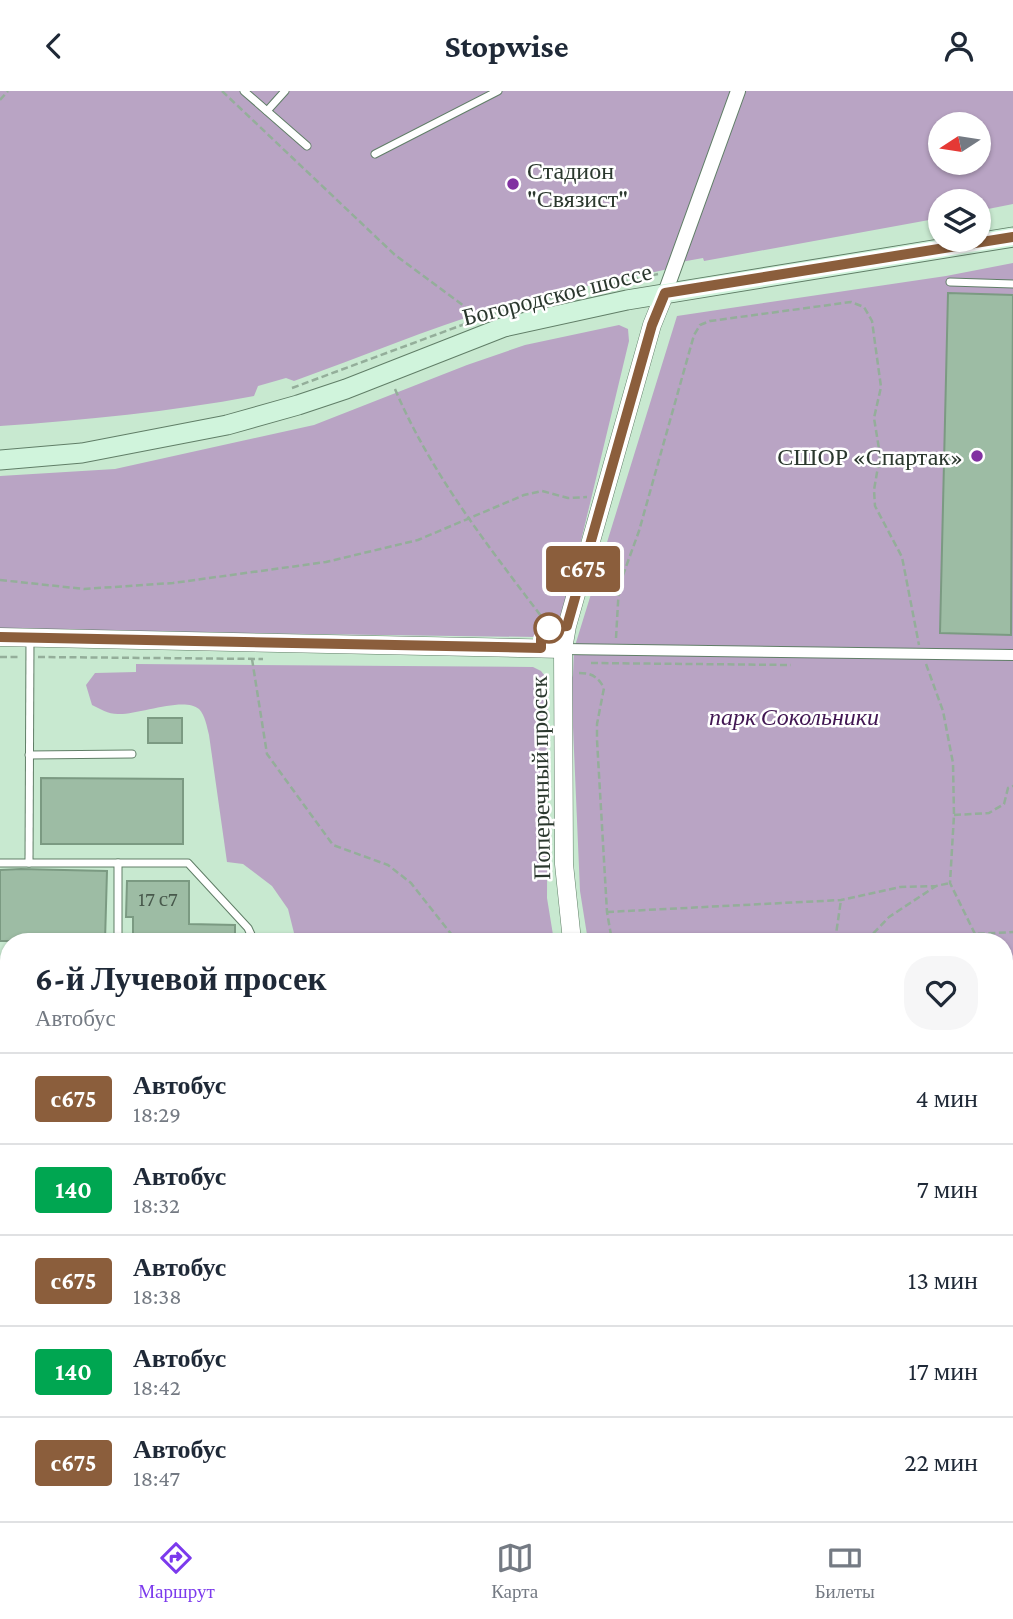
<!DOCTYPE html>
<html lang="ru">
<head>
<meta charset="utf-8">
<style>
	body { margin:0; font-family:"Crimson Pro",serif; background:#f6f6f7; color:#1f2937; height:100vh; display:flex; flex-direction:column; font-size:26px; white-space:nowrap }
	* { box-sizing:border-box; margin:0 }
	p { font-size:23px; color:#747a83 }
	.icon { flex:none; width:38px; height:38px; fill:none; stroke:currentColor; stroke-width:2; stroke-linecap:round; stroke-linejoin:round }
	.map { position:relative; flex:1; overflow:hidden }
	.drawer { position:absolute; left:0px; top:842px; width:1013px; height:590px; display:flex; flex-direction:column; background:#fff; border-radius:28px 28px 0 0; box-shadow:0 2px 5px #0004 }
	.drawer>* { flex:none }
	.badge { padding:0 14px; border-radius:5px; font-size:24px; line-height:46px }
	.needle { width:46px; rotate:258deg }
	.tools { position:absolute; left:928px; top:21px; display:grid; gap:14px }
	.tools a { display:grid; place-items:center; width:63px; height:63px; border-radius:50%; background:#fff; box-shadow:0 2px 5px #0004; font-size:35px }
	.map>.badge { position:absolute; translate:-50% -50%; box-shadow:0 0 0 4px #fff }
	.round { display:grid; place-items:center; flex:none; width:74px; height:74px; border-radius:28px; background:#f6f6f7 }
	.overview { display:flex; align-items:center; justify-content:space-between; height:119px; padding:0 35px }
	h1 { font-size:33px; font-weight:700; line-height:52px }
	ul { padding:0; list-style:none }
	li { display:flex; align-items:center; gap:21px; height:91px; padding:0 35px; border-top:2px solid #e0e1e3 }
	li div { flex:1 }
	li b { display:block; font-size:26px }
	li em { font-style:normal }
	li .badge { min-width:77px; font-weight:700; text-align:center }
	header { display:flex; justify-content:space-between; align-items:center; height:91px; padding:0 35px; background:#fff; font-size:32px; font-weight:700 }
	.tab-bar { display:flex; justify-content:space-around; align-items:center; height:98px; border-top:2px solid #e0e1e3; background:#fff; font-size:19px; color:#747a83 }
	.tab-bar a { display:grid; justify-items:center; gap:4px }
	.tab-bar .active { color:#7c3aed }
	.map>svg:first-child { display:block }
	.green { fill:#b9a4c4; fill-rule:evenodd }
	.building { fill:#9dbca4; stroke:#7b9a82; stroke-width:2 }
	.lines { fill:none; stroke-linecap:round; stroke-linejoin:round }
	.service-casing { stroke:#607e67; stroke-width:9 }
	.pedestrian-casing { stroke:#607e67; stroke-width:12 }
	.minor-casing { stroke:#607e67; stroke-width:16 }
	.tertiary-casing { stroke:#607e67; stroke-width:19 }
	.secondary-casing { stroke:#607e67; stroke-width:21 }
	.path { stroke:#94ae9a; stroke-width:2.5; stroke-dasharray:7 3.5; stroke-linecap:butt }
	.service { stroke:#fff; stroke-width:7 }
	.pedestrian { stroke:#fff; stroke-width:10 }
	.minor { stroke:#fff; stroke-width:14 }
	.tertiary { stroke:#fff; stroke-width:18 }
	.secondary { stroke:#d0f4dc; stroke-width:19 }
	.line-casing { stroke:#fff; stroke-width:16 }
	.line { stroke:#8b5e3c; stroke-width:10 }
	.poi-dot { fill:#8131a1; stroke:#fff; stroke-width:2.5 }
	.stop-dot { fill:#fff; stroke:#8b5e3c; stroke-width:3.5 }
	.labels { text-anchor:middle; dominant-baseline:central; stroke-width:5; stroke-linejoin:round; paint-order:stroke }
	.number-label { font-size:21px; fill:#48594c }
	.poi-label { font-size:24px; fill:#2b382e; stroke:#fff; text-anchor:start }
	.street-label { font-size:24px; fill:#2b382e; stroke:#fff }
	.park-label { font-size:24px; font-style:italic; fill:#411652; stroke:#fff }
</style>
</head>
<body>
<header><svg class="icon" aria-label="back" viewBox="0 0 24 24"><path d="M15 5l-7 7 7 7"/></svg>Stopwise<svg class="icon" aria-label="person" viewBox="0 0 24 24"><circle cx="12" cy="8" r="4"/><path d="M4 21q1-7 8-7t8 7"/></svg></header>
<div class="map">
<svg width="1013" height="1430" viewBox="0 0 1013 1430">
	<rect width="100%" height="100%" fill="#c8e9d0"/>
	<g class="green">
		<path d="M0 0H1013V113L978 120V110H940V127L704 170 703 167 670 173 668 178C611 191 552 200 496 217 427 238 361 266 294 290L286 287 258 295 254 305C169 321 86 329 0 335ZM940 33H978V72H940Z"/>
		<polygon points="1013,172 1013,1430 704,1430 701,1423 1004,1423 1004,850 588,850 580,800 571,589 573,584 574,558 677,225 946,185"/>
		<polygon points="619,234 628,238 629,250 562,529 547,533 537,546 0,539 0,385 115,378 314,334 467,274 525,254"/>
		<path d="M136 573 533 576 541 580 548 589 547 807 554 850H296L288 818 272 795 243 773 227 771 209 644C207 636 205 624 199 618 184 605 138 624 118 623 108 623 100 618 92 614L86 594 95 582 136 581Z"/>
		<polygon points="103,1423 263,1423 229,1430 103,1430"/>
		<polygon points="351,1423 668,1423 671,1430 326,1430"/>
	</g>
	<g class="building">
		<polygon points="948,202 1013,204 1011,544 940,542"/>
		<rect x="148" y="627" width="34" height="25"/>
		<polygon points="41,687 183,688 183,753 41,753"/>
		<polygon points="21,778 107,780 105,850 0,850 0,779"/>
		<polygon points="127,790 189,790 189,833 235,834 235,850 133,850 133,826 126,826"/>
	</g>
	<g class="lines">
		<defs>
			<g id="service">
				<polyline points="244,0 307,55"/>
				<polyline points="267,20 285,0"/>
				<polyline points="375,63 498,0"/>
				<polyline points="950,191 1013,193"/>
				<polyline points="541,557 541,548 549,537 567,535"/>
				<polyline points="29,664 132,663"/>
				<polyline points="0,772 118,772 118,850"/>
				<polyline points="29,772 30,549"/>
				<polyline points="118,772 188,772 248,837 254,850"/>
				<polyline points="0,1259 9,1259"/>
			</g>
			<polyline id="pedestrian" points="563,558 1013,564"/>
			<polyline id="minor" points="665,202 738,0"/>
			<g id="tertiary">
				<polyline points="0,546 563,558"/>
				<polyline points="572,850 564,773 563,558 567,535 652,234 665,202"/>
				<polyline points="683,1423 686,1430"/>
				<polyline points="305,1430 329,1423"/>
			</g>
			<polyline id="secondary" points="0,369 82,362 227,334 298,314 346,298 504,236 627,209 1013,146"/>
		</defs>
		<use href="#service" class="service-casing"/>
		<use href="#pedestrian" class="pedestrian-casing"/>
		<use href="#minor" class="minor-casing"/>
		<use href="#tertiary" class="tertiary-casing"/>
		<use href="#secondary" class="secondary-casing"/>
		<g class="path">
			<polyline points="222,0 395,164 479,226"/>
			<polyline points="0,9 8,0"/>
			<polyline points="292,297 508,217 658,183"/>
			<path d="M395 298C431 383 489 456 544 529"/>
			<polyline points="0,489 84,498 173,492 326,471 418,449 524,404 542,400 568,407 587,406"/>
			<polyline points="616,547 619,495 639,440 694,244 700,234 710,230 851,211 864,216 872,230 881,296 874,327 880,364 874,399 875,415 902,466 919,554"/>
			<polyline points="0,566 21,566"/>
			<polyline points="38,566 263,568"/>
			<polyline points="252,568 267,663 333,754 388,774 411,792 452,844 454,850"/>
			<polyline points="591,572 791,574"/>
			<polyline points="926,573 943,620 953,672 954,724 950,792 975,843"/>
			<path d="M579 582C592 582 598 586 604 597L597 633V649L607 821 612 850"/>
			<polyline points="954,724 989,722 1004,713 1008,697 1013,695"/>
			<polyline points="607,821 841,809 900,796 936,795 950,792"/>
			<polyline points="835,850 841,809"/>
			<polyline points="866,850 889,826 936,795"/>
			<polyline points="978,850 975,843 1013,841"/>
			<polyline points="1004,919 1013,937"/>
			<polyline points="1004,1037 1013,1029"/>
			<polyline points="1004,1225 1013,1223"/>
			<polyline points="1004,1271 1013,1271"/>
			<polyline points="254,1430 279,1423"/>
			<polyline points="580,1430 584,1423"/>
		</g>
		<use href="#service" class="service"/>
		<use href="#pedestrian" class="pedestrian"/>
		<use href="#minor" class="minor"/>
		<use href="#tertiary" class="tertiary"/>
		<use href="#secondary" class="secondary"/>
	</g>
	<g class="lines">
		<defs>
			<polyline id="line" points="0,546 541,557 541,548 549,537 567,535 652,234 665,202 1013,146"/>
		</defs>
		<use href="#line" class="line-casing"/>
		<use href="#line" class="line"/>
	</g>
	<g class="poi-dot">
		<circle cx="513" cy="93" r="7"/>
		<circle cx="977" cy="365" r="7"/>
	</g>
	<circle class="stop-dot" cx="549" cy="537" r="14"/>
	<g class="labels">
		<g class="number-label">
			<text x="158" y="808">17 с7</text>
		</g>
		<g class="poi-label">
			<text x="527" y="79">Стадион<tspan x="527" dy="28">"Связист"</tspan></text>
			<text x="963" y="365" text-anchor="end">СШОР «Спартак»</text>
		</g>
		<g class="street-label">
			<text transform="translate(557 203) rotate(-14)">Богородское шоссе</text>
			<text transform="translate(540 687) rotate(-91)">Поперечный просек</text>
		</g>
		<g class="park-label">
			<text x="794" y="625">парк Сокольники</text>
		</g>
	</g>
</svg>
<div class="tools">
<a><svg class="needle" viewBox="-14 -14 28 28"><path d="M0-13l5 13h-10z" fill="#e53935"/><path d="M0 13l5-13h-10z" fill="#747a83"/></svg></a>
<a><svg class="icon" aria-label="layers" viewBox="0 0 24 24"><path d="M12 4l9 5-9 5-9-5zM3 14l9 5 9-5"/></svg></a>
</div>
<b class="badge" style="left:583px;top:478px;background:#8b5e3c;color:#fff">с675</b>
<section class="drawer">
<div class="overview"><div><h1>6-й Лучевой просек</h1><p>Автобус</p></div><a class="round"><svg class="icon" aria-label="heart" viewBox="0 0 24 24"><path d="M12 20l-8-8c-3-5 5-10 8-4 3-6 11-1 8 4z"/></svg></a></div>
<ul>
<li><span class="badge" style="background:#8b5e3c;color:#fff">с675</span><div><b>Автобус</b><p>18:29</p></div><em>4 мин</em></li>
<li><span class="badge" style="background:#00a651;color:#fff">140</span><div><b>Автобус</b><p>18:32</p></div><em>7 мин</em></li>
<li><span class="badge" style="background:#8b5e3c;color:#fff">с675</span><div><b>Автобус</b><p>18:38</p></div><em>13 мин</em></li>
<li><span class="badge" style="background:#00a651;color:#fff">140</span><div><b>Автобус</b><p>18:42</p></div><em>17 мин</em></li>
<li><span class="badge" style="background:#8b5e3c;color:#fff">с675</span><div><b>Автобус</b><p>18:47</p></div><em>22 мин</em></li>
</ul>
</section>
</div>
<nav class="tab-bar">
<a class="active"><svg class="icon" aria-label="directions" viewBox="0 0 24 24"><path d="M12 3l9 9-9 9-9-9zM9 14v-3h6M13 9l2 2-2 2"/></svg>Маршрут</a>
<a><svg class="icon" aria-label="map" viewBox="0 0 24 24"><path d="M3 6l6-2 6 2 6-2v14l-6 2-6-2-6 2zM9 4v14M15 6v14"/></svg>Карта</a>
<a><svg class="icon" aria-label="tickets" viewBox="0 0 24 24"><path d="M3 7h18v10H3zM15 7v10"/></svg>Билеты</a>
</nav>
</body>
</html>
